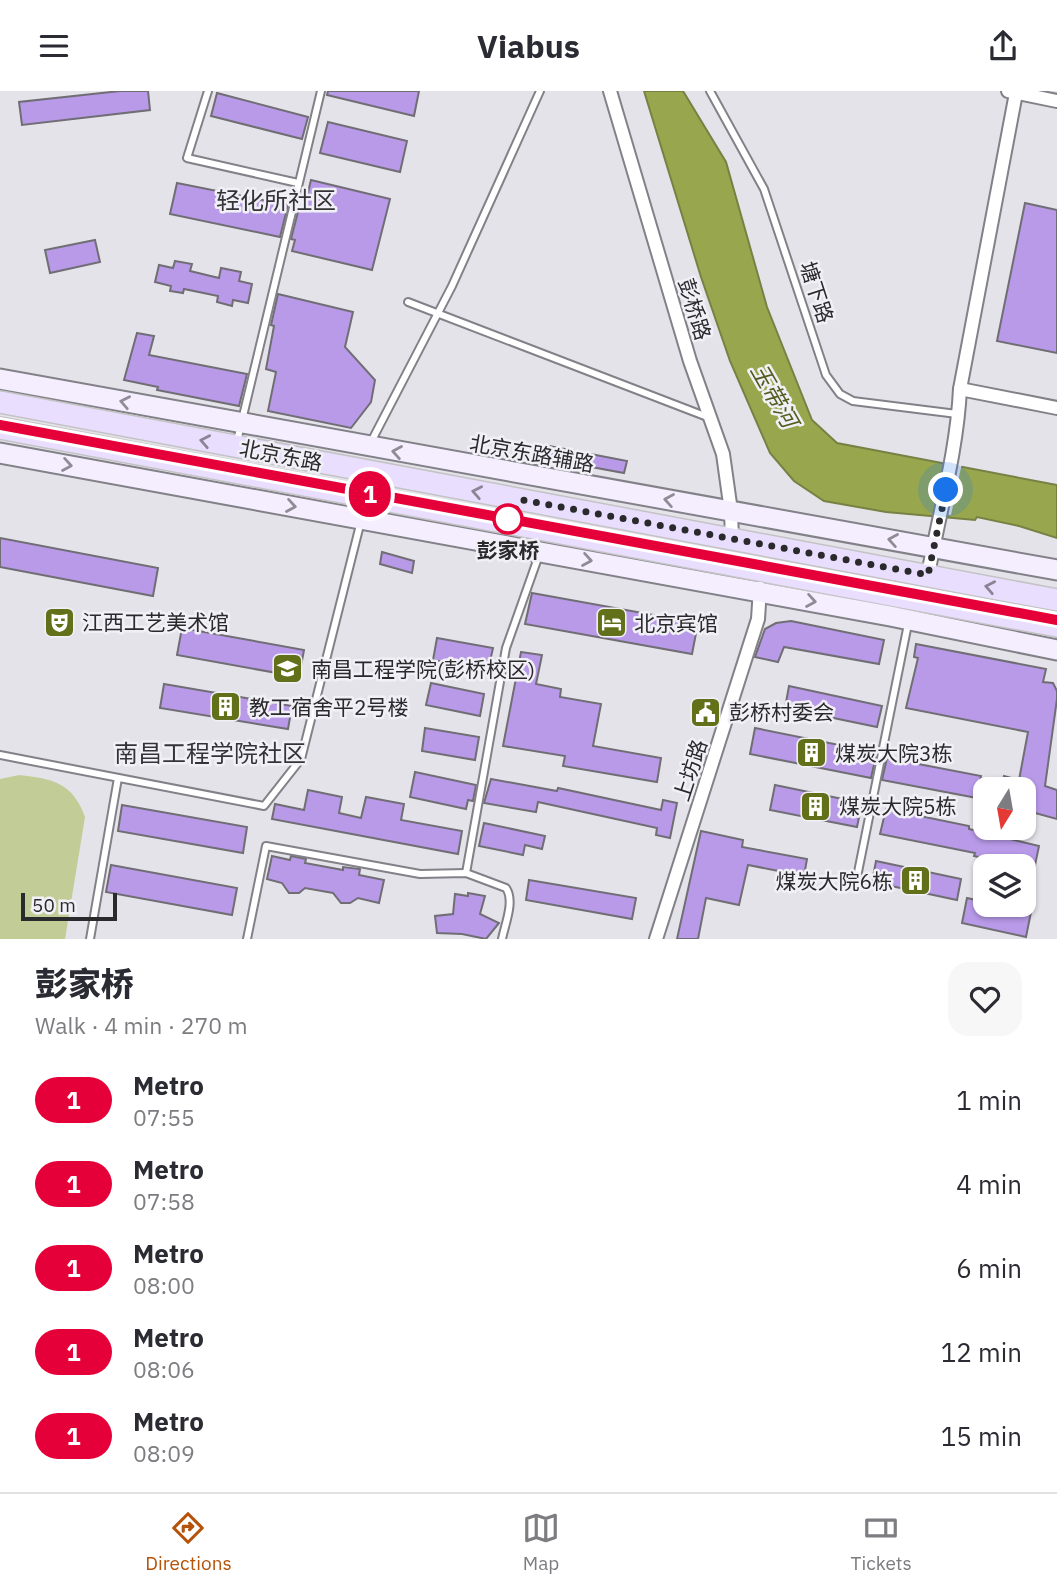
<!DOCTYPE html>
<html lang="en">
<head>
<meta charset="utf-8">
<style>
	body { margin:0; font-family:"IBM Plex Sans","Noto Sans SC",sans-serif; background:#f7f7f7; color:#2b2b33; height:100vh; display:flex; flex-direction:column; font-size:26px; white-space:nowrap }
	* { box-sizing:border-box; margin:0 }
	p { font-size:23px; color:#7c7c81 }
	.icon { flex:none; width:38px; height:38px; fill:none; stroke:currentColor; stroke-width:2; stroke-linecap:round; stroke-linejoin:round }
	.map { position:relative; height:848px; overflow:hidden }
	.side { display:flex; flex-direction:column; background:#fff; flex:1 }
	.side>* { flex:none }
	.badge { padding:0 14px; border-radius:23px; font-size:24px; line-height:46px }
	.needle { width:46px; rotate:191deg }
	.controls { position:absolute; left:973px; top:686px; display:grid; gap:14px }
	.controls a { display:grid; place-items:center; width:63px; height:63px; border-radius:14px; background:#fff; box-shadow:0 2px 5px #0004; font-size:35px }
	.scale { position:absolute; left:21px; bottom:18px; width:96px; box-sizing:border-box; padding-left:7px; border:4px solid #2a292c; border-top:0; font-size:19px; line-height:24px; white-space:nowrap; color:#2a292c; -webkit-text-stroke:5px #f2f0f7; paint-order:stroke }
	.you { position:absolute; width:35px; height:35px; margin:-18px; border:5px solid #fff; border-radius:50%; background:#1a73e8; box-shadow:0 0 0 10px #1a73e833 }
	.map>.badge { position:absolute; translate:-50% -50%; box-shadow:0 0 0 4px #fff }
	.round { display:grid; place-items:center; flex:none; width:74px; height:74px; border-radius:21px; background:#f7f7f7 }
	.summary { display:flex; align-items:center; justify-content:space-between; height:119px; padding:0 35px }
	h1 { font-size:33px; font-weight:800; line-height:52px }
	ul { padding:0; list-style:none }
	li { display:flex; align-items:center; gap:21px; height:84px; padding:0 35px }
	li div { flex:1 }
	li b { display:block; font-size:26px }
	li em { font-style:normal }
	li .badge { min-width:77px; font-weight:700; text-align:center }
	header { display:flex; justify-content:space-between; align-items:center; height:91px; padding:0 35px; background:#fff; font-size:32px; font-weight:800 }
	.tab-bar { display:flex; justify-content:space-around; align-items:center; height:98px; border-top:2px solid #e1e1e2; background:#fff; font-size:19px; color:#7c7c81 }
	.tab-bar a { display:grid; justify-items:center; gap:4px }
	.tab-bar .on { color:#b45309 }
	.map>svg:first-child { display:block }
	.green { fill:#c1cc96 }
	.water { fill:#98a74e; stroke:#778144; stroke-width:2 }
	.pier { fill:#e5e3ea }
	.building { fill:#b89ae9; stroke:#706e74; stroke-width:2 }
	.lines { fill:none; stroke-linecap:round; stroke-linejoin:round }
	.lane-casing { stroke:#838188; stroke-width:10 }
	.street-casing { stroke:#838188; stroke-width:16 }
	.secondary-casing { stroke:#838188; stroke-width:23 }
	.primary-casing { stroke:#c3c3c4; stroke-width:24 }
	.lane { stroke:#fff; stroke-width:6 }
	.street { stroke:#fff; stroke-width:12 }
	.secondary { stroke:#f4eeff; stroke-width:19 }
	.primary { stroke:#e9defe; stroke-width:21 }
	.oneway { stroke:#8f8c96 }
	.oneway2 { stroke:#8a8495 }
	.line-casing { stroke:#fff; stroke-width:16 }
	.line { stroke:#e60039; stroke-width:10 }
	.walk { stroke:#2a292c; stroke-width:7; stroke-dasharray:0 12.6 }
	.stop-dot { fill:#fff; stroke:#e60039; stroke-width:3.5 }
	.labels { text-anchor:middle; dominant-baseline:central; stroke-width:5; stroke-linejoin:round; paint-order:stroke }
	.street-label { font-size:21px; fill:#2a292c; stroke:#f2f0f7 }
	.stop-label { font-size:21px; font-weight:bold; fill:#2a292c; stroke:#f2f0f7 }
	.poi-label { font-size:21px; fill:#2a292c; stroke:#f2f0f7; text-anchor:start }
	.water-label { font-size:23px; font-style:italic; fill:#535d1d; stroke:#f2f0f7 }
	.quarter-label { font-size:24px; fill:#343338; stroke:#f2f0f7 }
</style>
</head>
<body>
<header><svg class="icon" aria-label="menu" viewBox="0 0 24 24"><path d="M4 6h16M4 12h16M4 18h16"/></svg>Viabus<svg class="icon" aria-label="share" viewBox="0 0 24 24"><path d="M12 15V3M7 8l5-5 5 5M5 13v7h14v-7"/></svg></header>
<div class="map">
<svg width="1057" height="848" viewBox="0 0 1057 848">
	<rect width="100%" height="100%" fill="#e5e3ea"/>
	<path class="green" d="M19 684C53 688 72 691 85 726L65 848H0V688Z"/>
	<polygon class="water" points="644,0 683,0 726,71 767,216 812,329 837,352 1057,394 1057,447 1019,435 977,426 975,429 886,421 824,410 794,390 770,362 730,270 701,186"/>
	<polygon class="pier" points="944,369 962,372 951,424 933,421"/>
	<g class="building">
		<polygon points="120,0 148,0 150,19 22,34 19,11"/>
		<polygon points="328,0 419,0 414,25 327,4"/>
		<polygon points="217,2 308,26 302,48 211,25"/>
		<polygon points="328,31 407,50 400,81 320,62"/>
		<polygon points="311,89 390,108 372,179 292,160 295,149 291,148 299,117 304,118"/>
		<polygon points="177,92 288,114 280,146 170,123"/>
		<polygon points="1025,112 1057,119 1057,262 997,250"/>
		<polygon points="95,149 100,171 50,182 45,159"/>
		<polygon points="175,170 192,173 190,180 219,187 221,177 241,181 239,190 252,193 248,212 233,209 232,215 217,211 218,205 184,198 183,202 170,200 171,195 155,191 159,174 173,177"/>
		<polygon points="278,203 353,221 345,256 375,289 371,311 351,337 268,320 276,281 266,278 274,235 271,234"/>
		<polygon points="137,242 154,245 149,264 247,283 239,315 157,299 158,296 124,289"/>
		<polygon points="544,354 627,370 624,382 542,367"/>
		<polygon points="0,447 158,477 153,505 0,476"/>
		<polygon points="382,461 414,470 412,482 380,473"/>
		<polygon points="532,502 698,532 692,563 525,533"/>
		<polygon points="791,530 884,549 879,573 784,556 778,571 755,566 765,538 776,532"/>
		<polygon points="182,537 304,559 299,586 177,564"/>
		<polygon points="437,547 493,557 488,579 433,569"/>
		<polygon points="916,553 1046,578 1043,591 1053,592 1057,600 1057,608 1045,695 1057,699 1057,728 1024,719 1024,698 1001,698 1004,685 1019,689 1028,641 906,617 918,567 914,566"/>
		<polygon points="521,561 542,564 536,593 561,598 560,606 601,613 593,655 661,667 657,691 563,675 565,665 503,655"/>
		<polygon points="431,592 484,603 480,625 426,614"/>
		<polygon points="164,593 292,615 288,638 160,617"/>
		<polygon points="789,595 882,615 877,636 785,617"/>
		<polygon points="425,637 479,646 475,669 422,660"/>
		<polygon points="755,637 874,661 873,664 876,665 871,687 750,663"/>
		<polygon points="887,667 981,685 977,707 882,689"/>
		<polygon points="415,681 476,694 473,710 468,709 466,718 410,706"/>
		<polygon points="491,688 557,700 558,697 661,719 663,709 677,712 670,747 656,744 657,737 538,711 536,721 484,712"/>
		<polygon points="775,694 862,712 857,736 770,719"/>
		<polygon points="308,699 342,706 339,722 361,727 366,706 404,713 401,729 462,740 458,763 272,728 275,713 304,719"/>
		<polygon points="122,714 247,736 243,762 118,740"/>
		<polygon points="886,718 969,735 969,738 1039,755 1034,779 974,765 975,762 880,743"/>
		<polygon points="484,732 545,745 542,758 525,754 523,764 479,755"/>
		<polygon points="701,740 743,749 742,756 807,768 804,785 748,774 739,814 706,807 698,848 677,848"/>
		<polygon points="272,765 290,769 291,765 306,768 305,772 343,779 343,776 360,778 359,784 384,789 379,812 358,807 350,812 341,812 333,802 305,797 299,802 289,802 282,792 267,788"/>
		<polygon points="876,770 961,788 957,809 872,791"/>
		<polygon points="111,774 237,797 232,824 106,801"/>
		<polygon points="529,789 636,807 632,828 526,809"/>
		<polygon points="468,802 485,805 480,823 499,832 486,848 462,843 437,842 435,825 453,823 455,803 468,805"/>
		<polygon points="967,807 985,811 985,814 997,814 1031,821 1026,846 962,832"/>
	</g>
	<g class="lines">
		<defs>
			<g id="lane">
				<polyline points="208,0 187,67 298,92"/>
				<polyline points="710,0 764,98 826,284 840,303 853,310 957,323"/>
				<polyline points="408,211 710,327"/>
				<polyline points="237,350 321,0"/>
				<polyline points="371,351 452,195 540,0"/>
				<polyline points="0,664 264,715 301,668 366,410"/>
				<polyline points="466,782 506,557 539,464"/>
				<polyline points="856,791 908,533"/>
				<polyline points="90,848 118,687"/>
				<path d="M247 848 266 755 420 783 466 782 506 797C515 810 505 833 502 848"/>
			</g>
			<g id="street">
				<polyline points="610,0 690,270 723,363 731,420 732,448"/>
				<polyline points="1008,0 1057,10"/>
				<polyline points="960,298 1057,317"/>
				<path d="M928 484C939 422 957 361 960 298L1016 2"/>
				<polyline points="656,848 758,528 760,497"/>
			</g>
			<g id="secondary">
				<polyline points="0,288 1057,479"/>
				<polyline points="0,362 890,525 1057,559"/>
			</g>
			<g id="primary">
				<polyline points="0,311 1057,509"/>
				<polyline points="0,337 1057,535"/>
			</g>
		</defs>
		<use href="#lane" class="lane-casing"/>
		<use href="#street" class="street-casing"/>
		<use href="#secondary" class="secondary-casing"/>
		<use href="#primary" class="primary-casing"/>
		<use href="#lane" class="lane"/>
		<use href="#street" class="street"/>
		<use href="#secondary" class="secondary"/>
		<use href="#primary" class="primary"/>
	</g>
	<defs><path id="oneway-chevron" d="M-2-3.5L2.5 0L-2 3.5" fill="none" stroke-width="1.6" stroke-linecap="round" stroke-linejoin="round" transform="scale(1.75)"/></defs>
	<g class="oneway">
		<use href="#oneway-chevron" transform="translate(125 311) rotate(-169)"/>
		<use href="#oneway-chevron" transform="translate(397 361) rotate(-170)"/>
		<use href="#oneway-chevron" transform="translate(67 374) rotate(10)"/>
		<use href="#oneway-chevron" transform="translate(669 409) rotate(-170)"/>
		<use href="#oneway-chevron" transform="translate(291 415) rotate(10)"/>
		<use href="#oneway-chevron" transform="translate(893 449) rotate(-170)"/>
		<use href="#oneway-chevron" transform="translate(587 469) rotate(10)"/>
		<use href="#oneway-chevron" transform="translate(811 510) rotate(10)"/>
	</g>
	<g class="oneway2">
		<use href="#oneway-chevron" transform="translate(205 350) rotate(-169)"/>
		<use href="#oneway-chevron" transform="translate(477 401) rotate(-169)"/>
		<use href="#oneway-chevron" transform="translate(990 496) rotate(-169)"/>
	</g>
	<g class="lines">
		<defs>
			<polyline id="line" points="0,334 1057,529"/>
		</defs>
		<use href="#line" class="line-casing"/>
		<use href="#line" class="line"/>
		<polyline class="walk" points="508,428 523,409 928,484 946,399"/>
	</g>
	<defs>
		<symbol id="theatre-square" viewBox="-11 -11 22 22"><rect x="-9" y="-9" width="18" height="18" rx="4" fill="#63701a" stroke="#f2f0f7"/><path d="M-5-5.5Q0-4 5-5.5V0Q5 5 0 6Q-5 5-5 0ZM-3.3-2.5H-1v1.5H-3.3ZM1-2.5H3.3v1.5H1ZM-2.8 1Q0 5.5 2.8 1Z" fill="#fff"/></symbol>
		<symbol id="hotel-square" viewBox="-11 -11 22 22"><rect x="-9" y="-9" width="18" height="18" rx="4" fill="#63701a" stroke="#f2f0f7"/><path d="M-6-4.5h1.5V1H6V5H4.5V3h-9V5H-6ZM-4 0a1.8 1.8 0 1 1 3.6 0ZM.5 0V-2.5h3Q6-2.5 6 0Z" fill="#fff"/></symbol>
		<symbol id="university-square" viewBox="-11 -11 22 22"><rect x="-9" y="-9" width="18" height="18" rx="4" fill="#63701a" stroke="#f2f0f7"/><path d="M0-5L7-2L0 1L-7-2ZM-4 1L0 2.5L4 1V4Q0 6-4 4Z" fill="#fff"/></symbol>
		<symbol id="building-square" viewBox="-11 -11 22 22"><rect x="-9" y="-9" width="18" height="18" rx="4" fill="#63701a" stroke="#f2f0f7"/><path d="M-4-6H4V6H1V3H-1V6H-4ZM-2.5-4.3h1.7v1.8h-1.7ZM.8-4.3h1.7v1.8H.8ZM-2.5-1h1.7V.8h-1.7ZM.8-1h1.7V.8H.8Z" fill="#fff"/></symbol>
		<symbol id="civic-square" viewBox="-11 -11 22 22"><rect x="-9" y="-9" width="18" height="18" rx="4" fill="#63701a" stroke="#f2f0f7"/><path d="M-.6-6.5H3V-4.5H.6V-3L4-1V1h2V6H-6V1h2V-1L-.6-3ZM-1.2 2.5V6h2.4V2.5Z" fill="#fff"/></symbol>
	</defs>
	<g fill-rule="evenodd">
		<use href="#theatre-square" x="42" y="514" width="35" height="35"/>
		<use href="#hotel-square" x="594" y="514" width="35" height="35"/>
		<use href="#university-square" x="270" y="560" width="35" height="35"/>
		<use href="#building-square" x="208" y="598" width="35" height="35"/>
		<use href="#civic-square" x="688" y="604" width="35" height="35"/>
		<use href="#building-square" x="794" y="644" width="35" height="35"/>
		<use href="#building-square" x="798" y="698" width="35" height="35"/>
		<use href="#building-square" x="898" y="772" width="35" height="35"/>
	</g>
	<circle class="stop-dot" cx="508" cy="428" r="14"/>
	<g class="labels">
		<g class="street-label">
			<text transform="translate(817 201) rotate(72)">塘下路</text>
			<text transform="translate(695 218) rotate(73)">彭桥路</text>
			<text transform="translate(532 362) rotate(10)">北京东路辅路</text>
			<text transform="translate(281 364) rotate(11)">北京东路</text>
			<text transform="translate(690 679) rotate(-72)">上坊路</text>
		</g>
		<g class="stop-label">
			<text x="508" y="459">彭家桥</text>
		</g>
		<g class="poi-label">
			<text x="82" y="531">江西工艺美术馆</text>
			<text x="634" y="532">北京宾馆</text>
			<text x="311" y="578">南昌工程学院(彭桥校区)</text>
			<text x="249" y="616">教工宿舍平2号楼</text>
			<text x="729" y="621">彭桥村委会</text>
			<text x="835" y="662">煤炭大院3栋</text>
			<text x="839" y="715">煤炭大院5栋</text>
			<text x="893" y="790" text-anchor="end">煤炭大院6栋</text>
		</g>
		<g class="water-label">
			<text transform="translate(775 304) rotate(60)">玉带河</text>
		</g>
		<g class="quarter-label">
			<text x="276" y="109">轻化所社区</text>
			<text x="210" y="662">南昌工程学院社区</text>
		</g>
	</g>
</svg>
<div class="controls">
<a><svg class="needle" viewBox="-14 -14 28 28"><path d="M0-13l5 13h-10z" fill="#e53935"/><path d="M0 13l5-13h-10z" fill="#7c7c81"/></svg></a>
<a><svg class="icon" aria-label="layers" viewBox="0 0 24 24"><path d="M12 4l9 5-9 5-9-5zM3 14l9 5 9-5"/></svg></a>
</div>
<div class="scale">50 m</div>
<div class="you" style="left:946px;top:399px"></div>
<b class="badge" style="left:370px;top:403px;background:#e60039;color:#fff">1</b>
</div>
<section class="side">
<div class="summary"><div><h1>彭家桥</h1><p>Walk · 4 min · 270 m</p></div><a class="round"><svg class="icon" aria-label="heart" viewBox="0 0 24 24"><path d="M12 20l-8-8c-3-5 5-10 8-4 3-6 11-1 8 4z"/></svg></a></div>
<ul>
<li><span class="badge" style="background:#e60039;color:#fff">1</span><div><b>Metro</b><p>07:55</p></div><em>1 min</em></li>
<li><span class="badge" style="background:#e60039;color:#fff">1</span><div><b>Metro</b><p>07:58</p></div><em>4 min</em></li>
<li><span class="badge" style="background:#e60039;color:#fff">1</span><div><b>Metro</b><p>08:00</p></div><em>6 min</em></li>
<li><span class="badge" style="background:#e60039;color:#fff">1</span><div><b>Metro</b><p>08:06</p></div><em>12 min</em></li>
<li><span class="badge" style="background:#e60039;color:#fff">1</span><div><b>Metro</b><p>08:09</p></div><em>15 min</em></li>
</ul>
</section>
<nav class="tab-bar">
<a class="on"><svg class="icon" aria-label="directions" viewBox="0 0 24 24"><path d="M12 3l9 9-9 9-9-9zM9 14v-3h6M13 9l2 2-2 2"/></svg>Directions</a>
<a><svg class="icon" aria-label="map" viewBox="0 0 24 24"><path d="M3 6l6-2 6 2 6-2v14l-6 2-6-2-6 2zM9 4v14M15 6v14"/></svg>Map</a>
<a><svg class="icon" aria-label="tickets" viewBox="0 0 24 24"><path d="M3 7h18v10H3zM15 7v10"/></svg>Tickets</a>
</nav>
</body>
</html>
